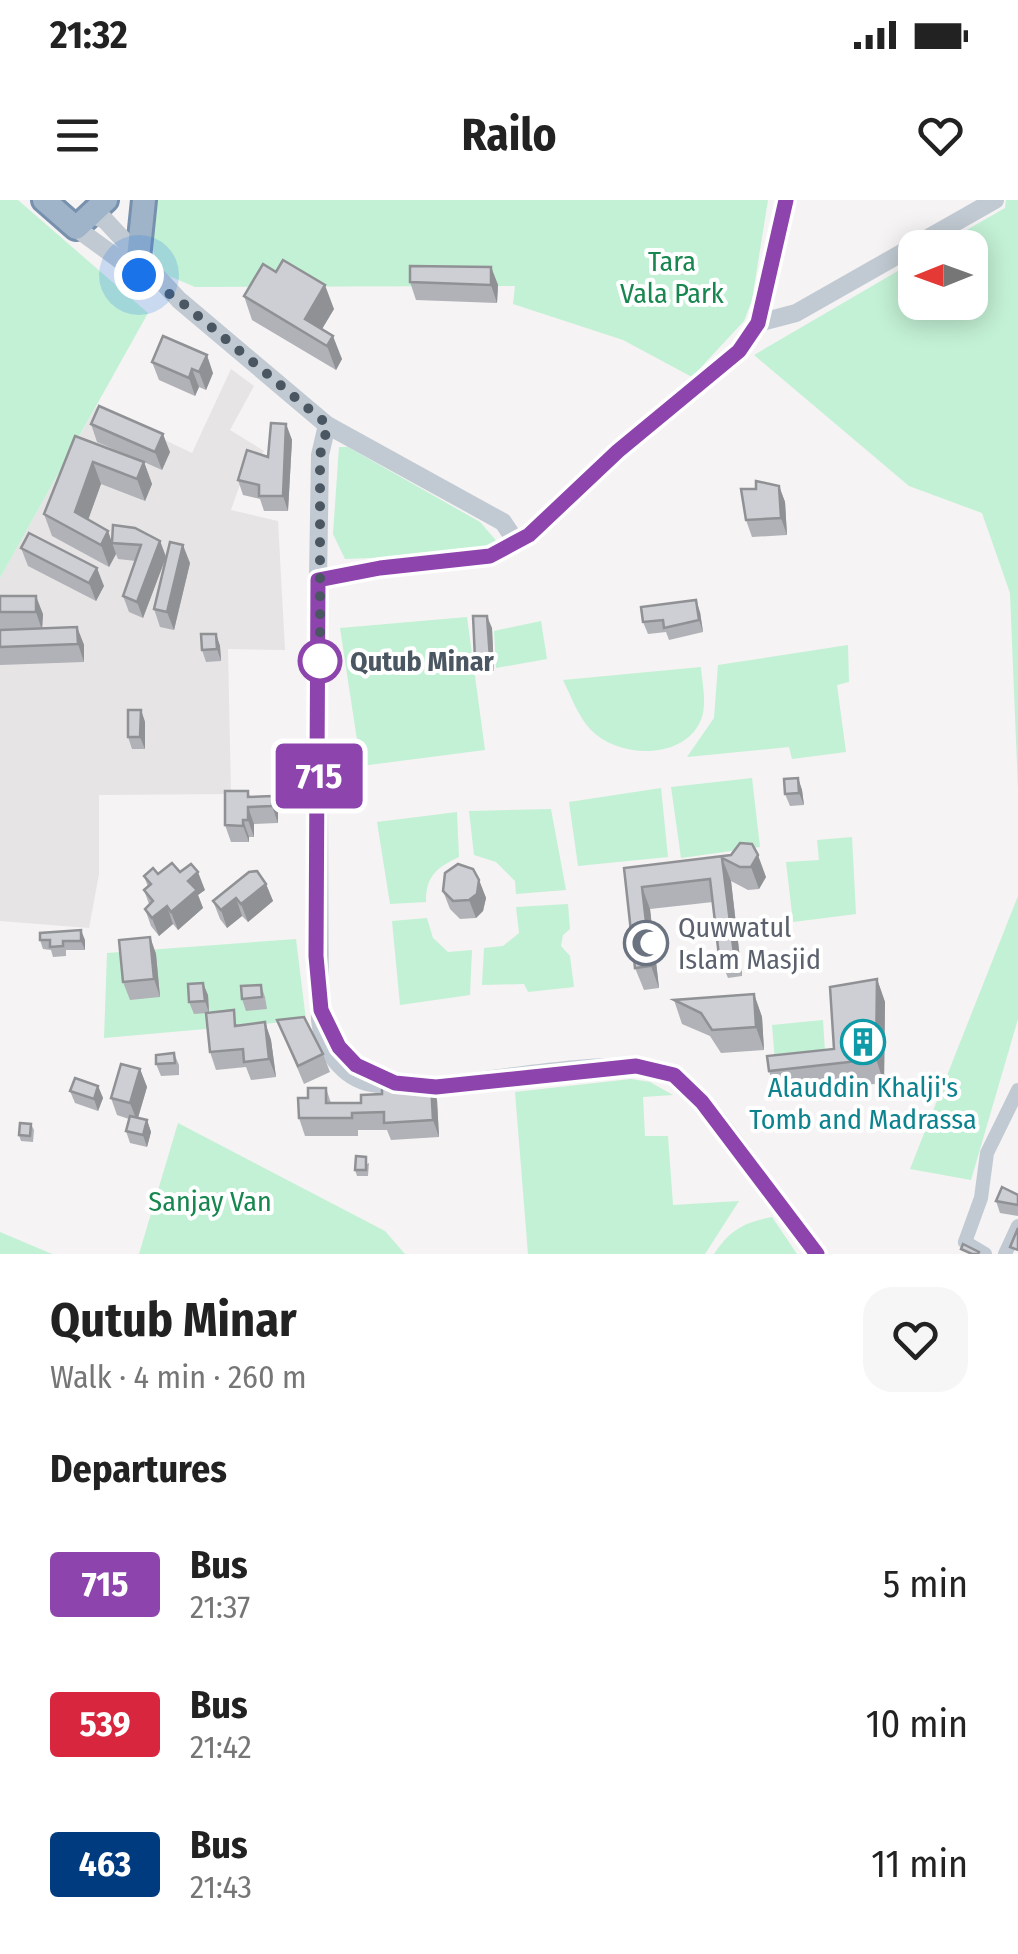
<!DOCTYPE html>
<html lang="en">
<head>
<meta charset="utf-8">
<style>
	body { margin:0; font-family:"Fira Sans Condensed",sans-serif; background:#f6f6f6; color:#222; height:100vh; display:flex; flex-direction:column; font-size:38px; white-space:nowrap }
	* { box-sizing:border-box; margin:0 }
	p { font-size:32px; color:#767676 }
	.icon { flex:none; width:55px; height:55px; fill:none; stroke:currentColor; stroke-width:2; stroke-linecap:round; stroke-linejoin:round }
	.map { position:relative; height:1054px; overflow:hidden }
	.drawer { display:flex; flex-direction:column; background:#fff; flex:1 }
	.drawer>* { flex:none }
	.badge { padding:0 20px; border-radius:8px; font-size:35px; line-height:65px }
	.needle { width:65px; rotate:269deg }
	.tools { position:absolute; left:898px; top:30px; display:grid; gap:20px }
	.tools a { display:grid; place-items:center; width:90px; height:90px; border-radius:20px; background:#fff; box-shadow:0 5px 25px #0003; font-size:50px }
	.you { position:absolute; width:50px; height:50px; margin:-25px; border:8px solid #fff; border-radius:50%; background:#1a73e8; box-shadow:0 0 0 15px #1a73e833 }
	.map>.badge { position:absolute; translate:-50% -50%; box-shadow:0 0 0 5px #fff }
	h2 { padding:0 50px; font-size:38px; line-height:90px }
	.round { display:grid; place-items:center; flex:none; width:105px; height:105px; border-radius:30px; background:#f6f6f6 }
	.head { display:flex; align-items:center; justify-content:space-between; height:170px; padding:0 50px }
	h1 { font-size:48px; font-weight:700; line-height:75px }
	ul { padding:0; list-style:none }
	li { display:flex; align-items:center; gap:30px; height:140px; padding:0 50px }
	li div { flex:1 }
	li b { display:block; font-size:38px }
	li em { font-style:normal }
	li .badge { min-width:110px; font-weight:700; text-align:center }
	.status { display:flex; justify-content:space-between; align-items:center; height:70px; padding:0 50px; background:#fff; direction:ltr }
	.status svg { height:28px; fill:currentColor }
	header { display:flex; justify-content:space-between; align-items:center; height:130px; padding:0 50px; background:#fff; font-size:45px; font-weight:700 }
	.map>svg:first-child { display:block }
	.education { fill:#e6e4e5 }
	.green { fill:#c3f1d5 }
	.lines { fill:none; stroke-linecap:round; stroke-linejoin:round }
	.trunk-casing { stroke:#7690ad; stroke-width:28 }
	.minor { stroke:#c1cad2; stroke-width:14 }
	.tertiary { stroke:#c1cad2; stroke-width:18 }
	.trunk { stroke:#9fb4c9; stroke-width:22 }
	.wall { fill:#b0b2b7 }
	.shaded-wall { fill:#909195 }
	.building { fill:#cdcfd5; stroke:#909195; stroke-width:2.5 }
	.line-casing { stroke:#fff; stroke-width:22 }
	.line { stroke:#8e44ad; stroke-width:15 }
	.walk { stroke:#4a5661; stroke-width:10; stroke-dasharray:0 18 }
	.stop-dot { fill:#fff; stroke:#8e44ad; stroke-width:5 }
	.labels { text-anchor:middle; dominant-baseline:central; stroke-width:8; stroke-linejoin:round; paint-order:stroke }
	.park-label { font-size:28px; fill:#17864f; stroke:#fff }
	.stop-label { font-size:28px; font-weight:bold; fill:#4a5661; stroke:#fff; text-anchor:start }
	.worship-label { font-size:28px; fill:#5b616d; stroke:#fff; text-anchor:start }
	.culture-label { font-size:28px; fill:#0d838f; stroke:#fff }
</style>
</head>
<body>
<div class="status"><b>21:32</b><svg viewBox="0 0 49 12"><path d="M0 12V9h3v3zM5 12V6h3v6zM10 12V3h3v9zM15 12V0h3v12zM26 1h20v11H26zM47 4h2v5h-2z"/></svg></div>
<header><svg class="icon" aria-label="menu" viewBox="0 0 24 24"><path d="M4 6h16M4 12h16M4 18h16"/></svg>Railo<svg class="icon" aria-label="heart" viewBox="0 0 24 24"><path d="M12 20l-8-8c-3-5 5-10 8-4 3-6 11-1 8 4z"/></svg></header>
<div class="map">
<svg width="1018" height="1054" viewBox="0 0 1018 1054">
	<rect width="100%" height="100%" fill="#f5f3f3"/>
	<polygon class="education" points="231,169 254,186 230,230 264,251 239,287 231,310 278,321 285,450 228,449 231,594 99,595 99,674 89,728 0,721 0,378 96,207 192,253"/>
	<g class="green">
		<polygon points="0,0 18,0 148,113 0,378"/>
		<polygon points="154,0 768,0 752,100 744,121 692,177 623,140 513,104 515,86 195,87 162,73 147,37"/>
		<polygon points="1006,0 1018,0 1018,589 1010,393 982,313 909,286 754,155 915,61 915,102 970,102 970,48 937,47 1005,8"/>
		<polygon points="339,247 348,247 480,322 500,345 492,353 345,359 333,334"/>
		<polygon points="467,417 485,550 361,566 340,428"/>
		<polygon points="541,421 547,459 496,468 494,431"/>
		<polygon points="848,445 849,482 837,485 846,552 792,559 789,547 687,557 714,518 718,465"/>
		<path d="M701 467C702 484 708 506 700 522 681 561 617 558 590 529 578 516 571 496 563 480Z"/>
		<polygon points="752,578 760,647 681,658 671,587"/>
		<polygon points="661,588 668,657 578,666 569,602"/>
		<polygon points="551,609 566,690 516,694 515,681 496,662 474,655 469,611"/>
		<path d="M457 612 459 657C436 668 426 676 426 702L390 704 377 622Z"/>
		<polygon points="852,637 856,714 793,722 786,662 819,660 817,640"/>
		<polygon points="1018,696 1018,819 971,980 910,969"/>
		<polygon points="568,704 570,729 563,735 561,746 570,756 574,787 528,792 524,784 482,785 484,748 503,746 519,733 516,707"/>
		<polygon points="427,718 433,738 448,752 472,750 470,795 400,805 392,721"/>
		<polygon points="296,739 306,820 104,838 107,753"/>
		<polygon points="823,820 826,868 776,873 772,825"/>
		<polygon points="631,879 650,882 673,895 643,897 645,936 668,936 673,1005 739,1001 705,1054 528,1054 515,892"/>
		<polygon points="178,923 385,1031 405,1054 139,1054"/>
		<path d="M772 1017 797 1054H714C730 1030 743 1023 772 1017Z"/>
		<polygon points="0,1032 52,1054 0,1054"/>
	</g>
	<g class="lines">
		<defs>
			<g id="trunk">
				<polyline points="44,0 76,28 106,0"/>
				<polyline points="138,58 144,0"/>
			</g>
		</defs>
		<use href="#trunk" class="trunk-casing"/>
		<g class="minor">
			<polyline points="985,1054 965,1042 981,998 987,953 1018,890"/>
			<polyline points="1005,1054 1018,1026"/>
		</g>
		<g class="tertiary">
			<polyline points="92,14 105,20 179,100 327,225 503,322 517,343"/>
			<polyline points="76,28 153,84"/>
			<polyline points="758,123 796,113 995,0"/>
			<path d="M327 225 320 255 318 380 320 820C325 859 353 890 395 883"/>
			<polyline points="318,380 380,368 490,356 529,335 617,251 739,151 758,123 786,0"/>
			<path d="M412 885 436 887C483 881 636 854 672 874 714 898 779 1012 817 1054"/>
		</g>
		<use href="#trunk" class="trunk"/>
	</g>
	<g class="wall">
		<polygon points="491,67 498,85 497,103 416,100 410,82"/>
		<polygon points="276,72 334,109 322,129 342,159 336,170 252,120 244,96"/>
		<polygon points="152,162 213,173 206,190 199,187 195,196 159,180"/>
		<polygon points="91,224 170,252 162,270 144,262 152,284 145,301 101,284 88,320 112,341 160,341 166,357 143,418 129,412 123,396 136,361 118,359 116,354 109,367 52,336 44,314 75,236 132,257 97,242"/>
		<polygon points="286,224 292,240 288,311 264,311 260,299 243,295 238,280 268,257"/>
		<polygon points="779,286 785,302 787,335 752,337 746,320"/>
		<polygon points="21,348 104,386 96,401 28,366"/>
		<polygon points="190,363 174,430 160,427 154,409"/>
		<polygon points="0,396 43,414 42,428 77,427 84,445 84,462 0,465"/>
		<polygon points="700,412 703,432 669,440 666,432 648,434 643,422"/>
		<polygon points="492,428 494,471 480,471 475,459"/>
		<polygon points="216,434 220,446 221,461 206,462 202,450"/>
		<polygon points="141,510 145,522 145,549 132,549 128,537"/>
		<polygon points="798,578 802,590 804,605 790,606 785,594"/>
		<polygon points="248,591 250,597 272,596 278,613 278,623 254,624 254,637 249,637 249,642 231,642 225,625"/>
		<polygon points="740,643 766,677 759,689 748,690 731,681 742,776 728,778 719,756 713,702 650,709 659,788 644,790 635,768 624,668 731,655"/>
		<polygon points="180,672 205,690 198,695 203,708 178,730 173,724 159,736 151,726 145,709 149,704 144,690 148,687 144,676"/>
		<polygon points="479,680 486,698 483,711 476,718 460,719 450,709 443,691"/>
		<polygon points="266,684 273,701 248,722 242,716 227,728 220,719 213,701"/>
		<polygon points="150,737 156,754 160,797 130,800 123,782"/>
		<polygon points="40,740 85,740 85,750 66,750 66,756 53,757 51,750 43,749"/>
		<polygon points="877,779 885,802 884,883 777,894 769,871 834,849"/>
		<polygon points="261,785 265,797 267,809 246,811 242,799"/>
		<polygon points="754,794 762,817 764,850 721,853 710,836 682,824 674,800"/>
		<polygon points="208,795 209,813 239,825 265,822 271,840 276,877 251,880 246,867 216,870 210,852 208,813 194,814 189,802"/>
		<polygon points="277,820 323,854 330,872 304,884"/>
		<polygon points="174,853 179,865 179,875 161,876 156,864"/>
		<polygon points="140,869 147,887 138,918 147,920 151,932 147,947 130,943 126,931 129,919 117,915 111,898"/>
		<polygon points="431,883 437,900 439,937 391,940 387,930 358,930 358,936 305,936 299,918 308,898 326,888 331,903 361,903 382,894"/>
		<polygon points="98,886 103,898 98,911 75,903 70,891"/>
		<polygon points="31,924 34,930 33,942 21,941 19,935"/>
		<polygon points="369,963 368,976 357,976 355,970"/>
		<polygon points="1018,995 1018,1016 1000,1013 996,1001"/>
	</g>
	<g class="shaded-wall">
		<polygon points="491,67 498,85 497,103 491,85"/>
		<polygon points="325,85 334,109 316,139 305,119"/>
		<polygon points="333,136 342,159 336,170 327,146"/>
		<polygon points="207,155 213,173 206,190 199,172"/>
		<polygon points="192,169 199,187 195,196 189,178"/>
		<polygon points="286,224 292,240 288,311 283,296"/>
		<polygon points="163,234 170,252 162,270 155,252"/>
		<polygon points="93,262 101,284 83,334 75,312"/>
		<polygon points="144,262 152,284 145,301 137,279"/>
		<polygon points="779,286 785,302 787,335 781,318"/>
		<polygon points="108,331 116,354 109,367 101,345"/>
		<polygon points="160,341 166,357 143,418 137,402"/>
		<polygon points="183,345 190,363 174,430 167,412"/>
		<polygon points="97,368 104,386 96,401 89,383"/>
		<polygon points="36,396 43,414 42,430 36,412"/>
		<polygon points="696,400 700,412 703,432 699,420"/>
		<polygon points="487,416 492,428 494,471 490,459"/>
		<polygon points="77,427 84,445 84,462 78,444"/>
		<polygon points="216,434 220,446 221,461 217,449"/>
		<polygon points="141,510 145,522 145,549 140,537"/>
		<polygon points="798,578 802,590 804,605 799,593"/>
		<polygon points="272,596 278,613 278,623 272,606"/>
		<polygon points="248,607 254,624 254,637 248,620"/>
		<polygon points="243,620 249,637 249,642 243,626"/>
		<polygon points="758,655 766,677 759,689 751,667"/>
		<polygon points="722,658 731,681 742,776 734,754"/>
		<polygon points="198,672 205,690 198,695 203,708 178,730 171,712 188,681"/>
		<polygon points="479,680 486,698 483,711 476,718 469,700"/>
		<polygon points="266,684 273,701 248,722 241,704"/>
		<polygon points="642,687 650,709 659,788 651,766"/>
		<polygon points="236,698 242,716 227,728 221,710"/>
		<polygon points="167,706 173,724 159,736 152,718"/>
		<polygon points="81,730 85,740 85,750 81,741"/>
		<polygon points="150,737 156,754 160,797 154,779"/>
		<polygon points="877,779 885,802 884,883 876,859"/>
		<polygon points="203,783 208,795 209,813 205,801"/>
		<polygon points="754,794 762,817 764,850 756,827"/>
		<polygon points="265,822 271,840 276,877 269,859"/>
		<polygon points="140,869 147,887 137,921 130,903"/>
		<polygon points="431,883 437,900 439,937 433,920"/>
		<polygon points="98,886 103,898 98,911 94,899"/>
		<polygon points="147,920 151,932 147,947 143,935"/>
	</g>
	<g class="building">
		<polygon points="283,60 325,85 305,119 333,136 327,146 244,96 263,64 276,72"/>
		<polygon points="410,66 491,67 491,85 410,82"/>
		<polygon points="163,136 207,155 199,172 192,169 189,178 152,162"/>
		<polygon points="99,206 163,234 155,252 91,224"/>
		<polygon points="271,223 286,224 283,296 259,296 259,285 238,280 247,250 268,257"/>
		<polygon points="75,236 144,262 137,279 93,262 75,312 108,331 101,345 44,314"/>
		<polygon points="756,281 779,286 781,318 746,320 741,289 756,289"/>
		<polygon points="113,325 135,328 160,341 137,402 123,396 141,345 112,343"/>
		<polygon points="29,333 97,368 89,383 21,348"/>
		<polygon points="170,342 183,345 167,412 154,409"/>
		<rect x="0" y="396" width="36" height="16"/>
		<polygon points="696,400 699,420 664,428 663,420 643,422 641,407"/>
		<polygon points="473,416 487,416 490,459 475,459"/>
		<polygon points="77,427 78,444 0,447 0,430"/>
		<polygon points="201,434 216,434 217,449 202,450"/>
		<polygon points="128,510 141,510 140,537 128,537"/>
		<polygon points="798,578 799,593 785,594 784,579"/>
		<polygon points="225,591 248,591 248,597 272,596 272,606 248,607 248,620 243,620 243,626 225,625"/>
		<polygon points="740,643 752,644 758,655 751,667 740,667 722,658 734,754 719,756 710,679 642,687 651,766 635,768 624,668 731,655"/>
		<polygon points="172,663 180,672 191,664 198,672 188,681 197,690 171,712 167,706 152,718 145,709 153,701 144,690 151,684 144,676 153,668 158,674"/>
		<polygon points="458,664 473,669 479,680 477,694 469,700 453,701 443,691 445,673"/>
		<polygon points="257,671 266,684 241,704 236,698 221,710 213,701 249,672"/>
		<polygon points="81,730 81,741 63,741 63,746 50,747 50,740 40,740 40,733"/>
		<polygon points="150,737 154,779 123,782 119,740"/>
		<polygon points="877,779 876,859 769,871 767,856 834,849 830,787"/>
		<polygon points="203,783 205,801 189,802 188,784"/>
		<polygon points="261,785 262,797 242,799 241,786"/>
		<polygon points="754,794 756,827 712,830 701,813 674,800"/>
		<polygon points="234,810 235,826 265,822 269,859 244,862 243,849 210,852 206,813"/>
		<polygon points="304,817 323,854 298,866 277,820"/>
		<polygon points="174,853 175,863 156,864 156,855"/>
		<polygon points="121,864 140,869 130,903 111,898"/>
		<polygon points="75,878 98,886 94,899 70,891"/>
		<polygon points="431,883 433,920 384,923 384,912 352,913 352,918 299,918 298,898 308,898 308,888 326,888 326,903 361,903 361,895 382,894 382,886"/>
		<polygon points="130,916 147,920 143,935 126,931"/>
		<polygon points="20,923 31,924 30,936 19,935"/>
		<polygon points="356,956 366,957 366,970 355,970"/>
		<polygon points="1002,987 1018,995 1018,1005 996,1001"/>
		<polygon points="1018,1028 1018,1050 1010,1047"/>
		<polygon points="963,1044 979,1052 978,1054 972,1054 961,1049"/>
	</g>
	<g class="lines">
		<defs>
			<polyline id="line" points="786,0 758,123 739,151 618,251 529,335 490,356 380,368 318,380 316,756 321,810 339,847 356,865 395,883 436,887 636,866 674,875 702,902 817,1054"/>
		</defs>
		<use href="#line" class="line-casing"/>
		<use href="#line" class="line"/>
		<polyline class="walk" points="139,75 179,100 328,225 320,255 320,461"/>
	</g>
	<defs>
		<symbol id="mosque-ring" viewBox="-11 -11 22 22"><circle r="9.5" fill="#fff" stroke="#6b7280" stroke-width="1.5"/><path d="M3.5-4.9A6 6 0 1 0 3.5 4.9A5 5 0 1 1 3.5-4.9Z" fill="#6b7280"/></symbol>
		<symbol id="building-ring" viewBox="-11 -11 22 22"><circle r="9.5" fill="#fff" stroke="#0f9aa8" stroke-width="1.5"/><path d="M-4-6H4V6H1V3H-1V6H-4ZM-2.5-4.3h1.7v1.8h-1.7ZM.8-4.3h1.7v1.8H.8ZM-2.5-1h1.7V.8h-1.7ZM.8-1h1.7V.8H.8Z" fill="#0f9aa8"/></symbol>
	</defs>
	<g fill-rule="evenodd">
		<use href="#mosque-ring" x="621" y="718" width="50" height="50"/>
		<use href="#building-ring" x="838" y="817" width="50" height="50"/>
	</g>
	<circle class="stop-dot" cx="320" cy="461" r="20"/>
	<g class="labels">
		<g class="park-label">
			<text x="672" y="61">Tara<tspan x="672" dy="32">Vala Park</tspan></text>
			<text x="210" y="1001">Sanjay Van</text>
		</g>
		<g class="stop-label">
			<text x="350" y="461">Qutub Minar</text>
		</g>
		<g class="worship-label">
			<text x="678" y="727">Quwwatul<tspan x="678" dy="32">Islam Masjid</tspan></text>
		</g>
		<g class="culture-label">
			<text x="863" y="887">Alauddin Khalji's<tspan x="863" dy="32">Tomb and Madrassa</tspan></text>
		</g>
	</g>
</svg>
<div class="tools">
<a><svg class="needle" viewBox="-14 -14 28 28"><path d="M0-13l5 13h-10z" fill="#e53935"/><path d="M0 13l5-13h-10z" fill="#767676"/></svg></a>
</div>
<div class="you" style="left:139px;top:75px"></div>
<b class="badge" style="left:319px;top:576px;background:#8e44ad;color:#fff">715</b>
</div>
<section class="drawer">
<div class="head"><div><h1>Qutub Minar</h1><p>Walk · 4 min · 260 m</p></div><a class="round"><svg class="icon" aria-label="heart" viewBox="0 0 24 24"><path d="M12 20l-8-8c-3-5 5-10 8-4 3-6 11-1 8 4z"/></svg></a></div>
<h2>Departures</h2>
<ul>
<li><span class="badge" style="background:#8e44ad;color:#fff">715</span><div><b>Bus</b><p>21:37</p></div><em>5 min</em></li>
<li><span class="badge" style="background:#d7263d;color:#fff">539</span><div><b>Bus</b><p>21:42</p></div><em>10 min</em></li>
<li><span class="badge" style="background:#003b80;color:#fff">463</span><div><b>Bus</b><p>21:43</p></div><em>11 min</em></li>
</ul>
</section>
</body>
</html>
